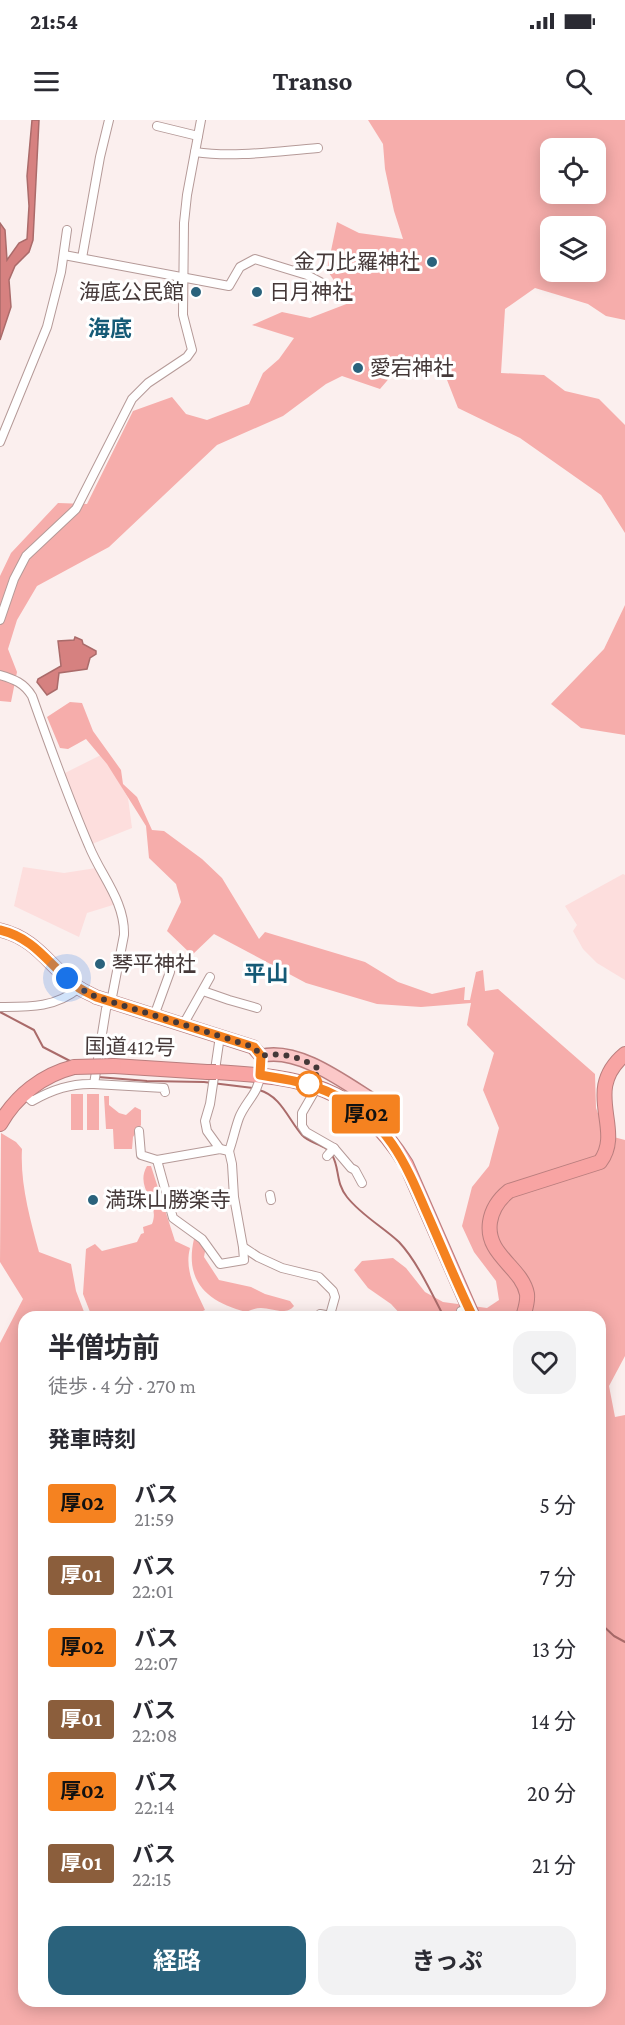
<!DOCTYPE html>
<html lang="ja">
<head>
<meta charset="utf-8">
<style>
	body { margin:0; font-family:"Crimson Pro","Noto Sans JP",serif; background:#f2f2f3; color:#2b2b33; height:100vh; display:flex; flex-direction:column; font-size:22px; white-space:nowrap }
	* { box-sizing:border-box; margin:0 }
	p { font-size:20px; color:#7c7c81 }
	.icon { flex:none; width:33px; height:33px; fill:none; stroke:currentColor; stroke-width:2; stroke-linecap:round; stroke-linejoin:round }
	.map { position:relative; flex:1; overflow:hidden }
	.drawer { position:absolute; left:18px; top:1191px; width:588px; height:696px; display:flex; flex-direction:column; background:#fff; border-radius:18px; box-shadow:0 3px 15px #0003 }
	.drawer>* { flex:none }
	.badge { padding:0 12px; border-radius:4px; font-size:21px; line-height:39px }
	.tools { position:absolute; left:540px; top:18px; display:grid; gap:12px }
	.tools a { display:grid; place-items:center; width:66px; height:66px; border-radius:12px; background:#fff; box-shadow:0 3px 15px #0003; font-size:30px }
	.you { position:absolute; width:30px; height:30px; margin:-15px; border:4px solid #fff; border-radius:50%; background:#1a73e8; box-shadow:0 0 0 9px #1a73e833 }
	.map>.badge { position:absolute; translate:-50% -50%; box-shadow:0 0 0 3px #fff }
	h2 { padding:0 30px; font-size:22px; line-height:54px }
	.round { display:grid; place-items:center; flex:none; width:63px; height:63px; border-radius:18px; background:#f2f2f3 }
	.head { display:flex; align-items:center; justify-content:space-between; height:102px; padding:0 30px }
	h1 { font-size:28px; font-weight:700; line-height:45px }
	.primary-button { display:flex; gap:12px; margin-top:auto; padding:12px 30px }
	.primary-button a { flex:1; height:69px; border-radius:18px; background:#2a627c; color:#fff; font-size:24px; font-weight:700; line-height:69px; text-align:center }
	.primary-button a+a { background:#f2f2f3; color:#2b2b33 }
	ul { padding:0; list-style:none }
	li { display:flex; align-items:center; gap:18px; height:72px; padding:0 30px }
	li div { flex:1 }
	li b { display:block; font-size:22px }
	li em { font-style:normal }
	li .badge { min-width:66px; font-weight:700; text-align:center }
	.status { display:flex; justify-content:space-between; align-items:center; height:42px; padding:0 30px; background:#fff; direction:ltr }
	.status svg { height:16px; fill:currentColor }
	header { display:flex; justify-content:space-between; align-items:center; height:78px; padding:0 30px; background:#fff; font-size:27px; font-weight:700 }
	.map>svg:first-child { display:block }
	.built { fill:#fddedd }
	.green { fill:#f6adab; fill-rule:evenodd }
	.water { fill:#d68180; stroke:#aa6b6a; stroke-width:1.5 }
	.lines { fill:none; stroke-linecap:round; stroke-linejoin:round }
	.stream { stroke:#aa6b6a; stroke-width:2 }
	.street-casing { stroke:#b59a98; stroke-width:10 }
	.primary-casing { stroke:#b97e7e; stroke-width:15 }
	.highway-casing { stroke:#b97e7e; stroke-width:16 }
	.street { stroke:#fff; stroke-width:8 }
	.primary { stroke:#fbc8c8; stroke-width:12 }
	.highway { stroke:#f8a4a3; stroke-width:14 }
	.highway-bridge-casing { stroke:#b97e7e; stroke-width:16; stroke-linecap:butt }
	.highway-bridge { stroke:#f8a4a3; stroke-width:14 }
	.line-casing { stroke:#fff; stroke-width:14 }
	.line { stroke:#f58220; stroke-width:9 }
	.walk { stroke:#443838; stroke-width:6; stroke-dasharray:0 10.8 }
	.poi-dot { fill:#2a627c; stroke:#fff; stroke-width:2 }
	.stop-dot { fill:#fff; stroke:#f58220; stroke-width:3 }
	.labels { text-anchor:middle; dominant-baseline:central; stroke-width:6; stroke-linejoin:round; paint-order:stroke }
	.poi-label { font-size:21px; fill:#443838; stroke:#fff; text-anchor:start }
	.street-label { font-size:21px; fill:#443838; stroke:#fff }
	.neighbourhood-label { font-size:22px; font-weight:bold; fill:#155a76; stroke:#fff }
</style>
</head>
<body>
<div class="status"><b>21:54</b><svg viewBox="0 0 49 12"><path d="M0 12V9h3v3zM5 12V6h3v6zM10 12V3h3v9zM15 12V0h3v12zM26 1h20v11H26zM47 4h2v5h-2z"/></svg></div>
<header><svg class="icon" aria-label="menu" viewBox="0 0 24 24"><path d="M4 6h16M4 12h16M4 18h16"/></svg>Transo<svg class="icon" aria-label="search" viewBox="0 0 24 24"><circle cx="10" cy="10" r="6"/><path d="M15 15l6 6"/></svg></header>
<div class="map">
<svg width="625" height="1905" viewBox="0 0 625 1905">
	<rect width="100%" height="100%" fill="#fbefee"/>
	<g class="built">
		<polygon points="103,634 128,678 132,708 92,724 63,654"/>
		<polygon points="23,747 64,753 96,748 116,784 87,793 79,817 14,786"/>
		<polygon points="623,754 625,755 625,860 597,843 583,829 573,811 577,805 565,786"/>
	</g>
	<g class="green">
		<path d="M368 0H625V200L606 196 588 184 535 168 505 189 501 253 544 255 565 271 599 279 625 305V413L601 375 520 318 458 288 440 242 404 241 380 269 342 256 326 264 283 296 217 325 109 427 37 466 17 500 8 529 17 552 11 582 0 581V456L11 433 58 383 87 384 133 291 172 277 186 294 207 300 249 284 263 253 279 239 294 218 252 205 282 192 310 198 349 183 327 150 337 102 359 113 403 119 394 91 385 49 383 24ZM550 28H596V74H550ZM550 106H596V152H550Z"/>
		<polygon points="625,485 625,615 581,608 551,584 604,529"/>
		<path d="M70 582 82 583 93 611 121 650 123 664 137 677 152 710 164 711 202 739 222 758 259 819 265 812 365 842 398 862 432 874 465 867 464 880H470L476 852 483 850 485 871 498 869 595 954 596 988 606 1015 625 1020V1236L609 1266 615 1297 625 1295V1905H0V1223L23 1179 0 1142 1 1013 16 1022 22 1029C20 1063 30 1099 39 1132L71 1144 76 1171 86 1197H24V1881H600V1197H403L391 1184 368 1168 354 1150 362 1141 393 1138 406 1148 425 1172 443 1182 487 1188 499 1180 496 1161 474 1132 462 1106 472 1067 489 1046 499 1008 483 970 494 933 467 905 471 883 421 887 377 884 306 863 214 814 192 835 167 811 181 782 176 764 149 738 146 706 107 644 86 619 68 629 60 628 47 597Z"/>
		<rect x="71" y="974" width="12" height="36"/>
		<rect x="87" y="974" width="12" height="36"/>
		<polygon points="104,976 109,976 109,985 119,993 126,995 135,987 141,990 141,1005 133,1017 132,1029 114,1029 113,1009 106,1009"/>
		<path d="M147 1046H151L175 1121 190 1128C184 1151 196 1170 205 1190L190 1197H92L83 1174 86 1129 95 1124 102 1131 137 1122 141 1114 144 1113 143 1107 152 1104C161 1082 134 1068 147 1046Z"/>
		<path d="M194 1119H201L206 1126 204 1137 219 1160 251 1167 265 1174 290 1181 294 1186C286 1196 272 1188 261 1188 255 1188 251 1190 246 1192 208 1182 184 1162 194 1119Z"/>
	</g>
	<g class="water">
		<polygon points="32,0 39,0 33,120 29,132 15,146 9,160 11,187 0,220 0,103 5,110 7,140 19,123 27,119 29,86 27,56"/>
		<polygon points="75,517 82,520 83,524 96,531 96,534 90,538 87,549 59,553 57,569 47,575 37,562 38,559 61,546 58,521 74,520"/>
	</g>
	<g class="lines">
		<g class="stream">
			<polyline points="0,892 34,910 43,927 72,942"/>
			<polyline points="98,957 147,961 204,962 253,968"/>
			<path d="M259 970C281 976 288 999 302 1015 310 1024 326 1024 332 1035 340 1048 335 1062 347 1077 361 1095 383 1107 399 1122 417 1141 432 1174 444 1197"/>
			<polyline points="600,1503 614,1516 625,1522"/>
		</g>
		<defs>
			<g id="street">
				<polyline points="157,6 198,16"/>
				<path d="M195 32C235 38 278 31 318 28"/>
				<polyline points="64,135 229,166 240,147 255,139 307,155 322,163"/>
				<polyline points="82,138 100,37 109,0"/>
				<polyline points="0,322 47,207 61,152 67,110"/>
				<polyline points="0,500 14,459 26,436 76,389 132,279 148,263 187,237 192,230 183,195 184,103 187,75 201,0"/>
				<path d="M0 555C14 559 24 563 32 576 50 627 68 677 89 726 101 756 125 781 124 815L112 877 106 889 94 964C71 963 52 970 32 981L24 974"/>
				<polyline points="203,871 229,880 257,888"/>
				<path d="M0 887C29 887 55 888 79 868"/>
				<polyline points="154,896 170,852"/>
				<polyline points="183,905 210,857"/>
				<polyline points="220,916 210,984 205,1001 207,1011 220,1029"/>
				<polyline points="94,964 164,968 165,972"/>
				<polyline points="317,967 302,993 302,1006 306,1012 334,1028 351,1048 355,1050 362,1063"/>
				<path d="M139 1011 141 1035 157 1040 220 1029 229 1031C233 1020 235 1009 239 998 245 982 259 973 260 955"/>
				<polyline points="229,1031 232,1044 234,1077 243,1127 258,1137 282,1148 319,1157 333,1171 335,1177 330,1195"/>
				<polyline points="327,1036 334,1028"/>
				<polyline points="157,1040 173,1098 202,1119 220,1144 244,1140 243,1127"/>
				<polyline points="270,1075 271,1080"/>
				<polyline points="461,1191 463,1197"/>
				<polyline points="320,1194 337,1197"/>
			</g>
			<g id="primary">
				<path d="M0 810C38 819 50 848 79 868 85 872 91 874 96 877L253 927 261 936"/>
				<path d="M261 936C301 926 351 968 384 987L388 993 383 1011"/>
			</g>
			<g id="highway">
				<polyline points="114,946 207,952"/>
				<path d="M216 952C302 957 357 965 406 1044L473 1197"/>
				<path d="M0 1004C16 976 42 955 74 947"/>
				<path d="M523 1197C525 1190 528 1182 527 1174 522 1147 485 1135 490 1102 492 1089 499 1079 509 1071L600 1042C625 1009 581 971 625 934"/>
			</g>
		</defs>
		<use href="#street" class="street-casing"/>
		<use href="#primary" class="primary-casing"/>
		<use href="#highway" class="highway-casing"/>
		<use href="#street" class="street"/>
		<use href="#primary" class="primary"/>
		<use href="#highway" class="highway"/>
		<defs>
			<g id="highway-bridge">
				<polyline points="74,947 114,946"/>
				<polyline points="207,952 216,952"/>
			</g>
		</defs>
		<use href="#highway-bridge" class="highway-bridge-casing"/>
		<use href="#highway-bridge" class="highway-bridge"/>
	</g>
	<g class="lines">
		<defs>
			<path id="line" d="M0 810C38 819 50 848 79 868 85 872 91 874 96 877L254 927 261 936 260 955C286 959 311 963 335 975 387 1000 405 1042 426 1091 442 1127 456 1162 473 1197"/>
		</defs>
		<use href="#line" class="line-casing"/>
		<use href="#line" class="line"/>
		<path class="walk" d="M67 858 79 868 96 877 254 927 261 936C281 931 304 938 320 950L309 964"/>
	</g>
	<g class="poi-dot">
		<circle cx="432" cy="142" r="6"/>
		<circle cx="196" cy="172" r="6"/>
		<circle cx="257" cy="172" r="6"/>
		<circle cx="358" cy="248" r="6"/>
		<circle cx="100" cy="844" r="6"/>
		<circle cx="93" cy="1080" r="6"/>
	</g>
	<circle class="stop-dot" cx="309" cy="964" r="12"/>
	<g class="labels">
		<g class="poi-label">
			<text x="420" y="142" text-anchor="end">金刀比羅神社</text>
			<text x="184" y="172" text-anchor="end">海底公民館</text>
			<text x="269" y="172">日月神社</text>
			<text x="370" y="248">愛宕神社</text>
			<text x="112" y="844">琴平神社</text>
			<text x="105" y="1080">満珠山勝楽寺</text>
		</g>
		<g class="street-label">
			<text transform="translate(130 927) rotate(1)">国道412号</text>
		</g>
		<g class="neighbourhood-label">
			<text x="110" y="208">海底</text>
			<text x="266" y="853">平山</text>
		</g>
	</g>
</svg>
<div class="tools">
<a><svg class="icon" aria-label="locate" viewBox="0 0 24 24"><circle cx="12" cy="12" r="6"/><path d="M12 2v4M12 18v4M2 12h4M18 12h4"/></svg></a>
<a><svg class="icon" aria-label="layers" viewBox="0 0 24 24"><path d="M12 4l9 5-9 5-9-5zM3 14l9 5 9-5"/></svg></a>
</div>
<div class="you" style="left:67px;top:858px"></div>
<b class="badge" style="left:366px;top:994px;background:#f58220;color:#111">厚02</b>
<section class="drawer">
<div class="head"><div><h1>半僧坊前</h1><p>徒歩 · 4 分 · 270 m</p></div><a class="round"><svg class="icon" aria-label="heart" viewBox="0 0 24 24"><path d="M12 20l-8-8c-3-5 5-10 8-4 3-6 11-1 8 4z"/></svg></a></div>
<h2>発車時刻</h2>
<ul>
<li><span class="badge" style="background:#f58220;color:#111">厚02</span><div><b>バス</b><p>21:59</p></div><em>5 分</em></li>
<li><span class="badge" style="background:#8b5e3c;color:#fff">厚01</span><div><b>バス</b><p>22:01</p></div><em>7 分</em></li>
<li><span class="badge" style="background:#f58220;color:#111">厚02</span><div><b>バス</b><p>22:07</p></div><em>13 分</em></li>
<li><span class="badge" style="background:#8b5e3c;color:#fff">厚01</span><div><b>バス</b><p>22:08</p></div><em>14 分</em></li>
<li><span class="badge" style="background:#f58220;color:#111">厚02</span><div><b>バス</b><p>22:14</p></div><em>20 分</em></li>
<li><span class="badge" style="background:#8b5e3c;color:#fff">厚01</span><div><b>バス</b><p>22:15</p></div><em>21 分</em></li>
</ul>
<div class="primary-button"><a>経路</a><a>きっぷ</a></div>
</section>
</div>
</body>
</html>
